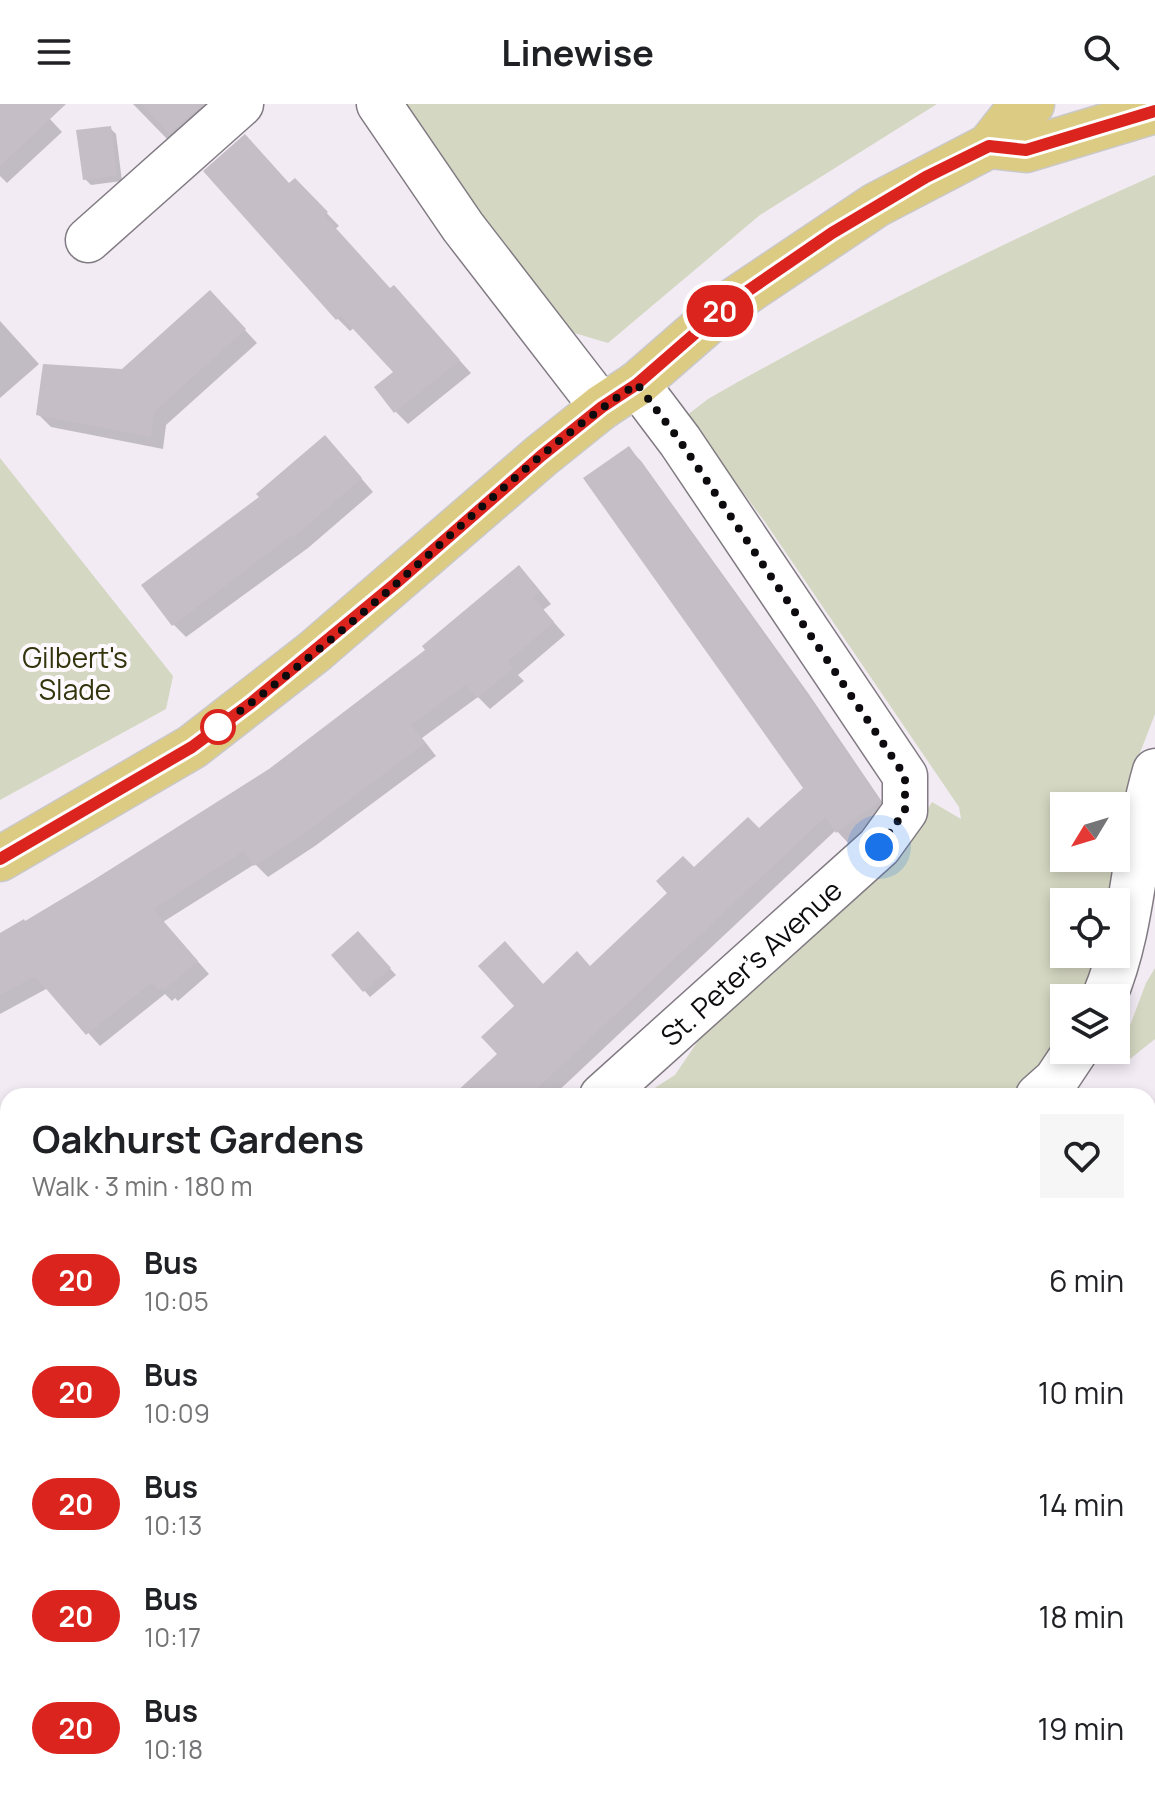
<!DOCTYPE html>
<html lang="en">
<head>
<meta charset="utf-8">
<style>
	body { margin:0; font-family:Manrope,sans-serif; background:#f6f6f6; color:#202124; height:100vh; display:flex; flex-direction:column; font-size:30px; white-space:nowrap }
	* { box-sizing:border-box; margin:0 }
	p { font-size:26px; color:#757577 }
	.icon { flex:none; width:44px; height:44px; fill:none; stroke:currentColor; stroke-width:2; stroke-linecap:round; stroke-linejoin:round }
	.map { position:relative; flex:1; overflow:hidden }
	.details { position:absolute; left:0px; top:984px; width:1156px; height:712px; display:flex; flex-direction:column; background:#fff; border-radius:24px 24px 0 0; box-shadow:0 4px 12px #0003 }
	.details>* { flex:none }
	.badge { padding:0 16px; border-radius:26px; font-size:28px; line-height:52px }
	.needle { width:52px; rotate:232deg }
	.tools { position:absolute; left:1050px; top:688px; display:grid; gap:16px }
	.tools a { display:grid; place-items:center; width:80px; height:80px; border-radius:0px; background:#fff; box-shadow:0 4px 12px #0003; font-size:40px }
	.you { position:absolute; width:40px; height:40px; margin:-20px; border:6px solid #fff; border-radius:50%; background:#1a73e8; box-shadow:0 0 0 12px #1a73e833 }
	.map>.badge { position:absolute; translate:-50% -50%; box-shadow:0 0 0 4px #fff }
	.round { display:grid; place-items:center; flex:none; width:84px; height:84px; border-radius:0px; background:#f6f6f6 }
	.overview { display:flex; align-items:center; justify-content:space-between; height:136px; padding:0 32px }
	h1 { font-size:38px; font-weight:700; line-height:60px }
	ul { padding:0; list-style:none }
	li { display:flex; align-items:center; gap:24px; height:112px; padding:0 32px }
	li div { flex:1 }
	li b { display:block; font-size:30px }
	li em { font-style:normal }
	li .badge { min-width:88px; font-weight:700; text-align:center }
	header { display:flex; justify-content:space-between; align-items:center; height:104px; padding:0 32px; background:#fff; font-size:36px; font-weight:700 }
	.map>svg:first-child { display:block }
	.green { fill:#d4d7c1 }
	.shadow { fill:#0003 }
	.building { fill:#c5bec6 }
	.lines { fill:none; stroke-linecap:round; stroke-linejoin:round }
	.street-casing { stroke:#817a82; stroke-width:47 }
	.primary-casing { stroke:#cac9ca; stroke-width:47 }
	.street { stroke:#fff; stroke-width:44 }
	.primary { stroke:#dccb83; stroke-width:44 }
	.line-casing { stroke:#fff; stroke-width:18 }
	.line { stroke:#dc241f; stroke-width:12 }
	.walk { stroke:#0d0b0e; stroke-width:8; stroke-dasharray:0 14.4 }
	.stop-dot { fill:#fff; stroke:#dc241f; stroke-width:4 }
	.labels { text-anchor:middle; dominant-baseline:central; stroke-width:8; stroke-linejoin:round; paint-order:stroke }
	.park-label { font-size:28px; fill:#32350b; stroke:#fef9ff }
	.street-label { font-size:28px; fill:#0d0b0e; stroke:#fef9ff }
</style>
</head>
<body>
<header><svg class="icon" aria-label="menu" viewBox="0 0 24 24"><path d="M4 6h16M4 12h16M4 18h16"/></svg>Linewise<svg class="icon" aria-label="search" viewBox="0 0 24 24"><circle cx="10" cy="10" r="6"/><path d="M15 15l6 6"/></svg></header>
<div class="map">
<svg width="1155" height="1696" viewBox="0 0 1155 1696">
	<rect width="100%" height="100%" fill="#f2ebf4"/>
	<g class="green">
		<polygon points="401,0 937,0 760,111 608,239 571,228 426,40"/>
		<path d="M1155 71V610L1138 654 1116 742V702H1064V754H1115L1110 798H1064V850H1102L1089 894H1064V934L1012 992H642L675 971 725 897 912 730 932 698 961 715 959 703 765 418 686 312 708 295C853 212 1003 139 1155 71Z"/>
		<polygon points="0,354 173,572 166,605 0,696"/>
		<polygon points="1155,864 1155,935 1130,955 1122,943 1146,879"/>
		<polygon points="0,1060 8,1068 8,1684 0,1689"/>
		<polygon points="244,1688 466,1688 472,1696 250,1696"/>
	</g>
	<g class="shadow">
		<polygon points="0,0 36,0 62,28 7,79 0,72"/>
		<polygon points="133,0 217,0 170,38"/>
		<polygon points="110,24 116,30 122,77 91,81 85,75"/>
		<polygon points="206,67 290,81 295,76 339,122 335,125 391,187 406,197 471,269 408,320 395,307 396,268 355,223 350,227 338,215"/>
		<polygon points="222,201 257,239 166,321 163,345 51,323 38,310 123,267"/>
		<polygon points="0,217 39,260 0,294"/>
		<polygon points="629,345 641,357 808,589 891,711 849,740 836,726 553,992 455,992 500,950 544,882 591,864 694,766 759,726 806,684"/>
		<polygon points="337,346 373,388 308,444 186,533 173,520"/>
		<polygon points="531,476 551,500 543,506 565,531 518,571 524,577 490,605 478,593 422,634 436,652 315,742 268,773 255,760 163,818 209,870 178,897 175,894 172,897 165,890 100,942 48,884 0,910 0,830 25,819 270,666"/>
		<polygon points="358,830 396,871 370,893 333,851"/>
		<polygon points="1148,1004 1152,1008 1155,1005 1155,1093 1148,1098"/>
		<polygon points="1155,1165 1155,1221 1148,1227 1148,1170"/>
		<polygon points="1148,1285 1155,1289 1155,1332 1148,1328"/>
		<polygon points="1148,1412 1155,1416 1155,1500 1148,1497"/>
		<polygon points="1148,1641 1155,1645 1155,1696 1138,1696 1126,1688 1148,1688"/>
		<polygon points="153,1688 247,1688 253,1696 141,1696"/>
		<polygon points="282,1688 439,1688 441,1696 285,1696"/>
		<polygon points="598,1688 660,1688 667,1696 605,1696"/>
		<polygon points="937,1688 1005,1688 1015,1696 950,1696"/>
	</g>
	<g class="building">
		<polygon points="0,0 66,0 0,62"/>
		<polygon points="142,0 203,0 169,30"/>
		<polygon points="111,22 117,72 83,76 76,26"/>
		<polygon points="245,30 289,79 295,74 328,108 324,111 390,184 394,181 460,256 394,309 374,283 393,268 341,212 336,216 203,67"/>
		<polygon points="210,186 246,225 154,308 151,333 36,311 43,260 122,265"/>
		<polygon points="325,331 362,374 294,433 292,431 172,522 141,481 259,393 256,390"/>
		<polygon points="629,342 795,574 880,697 836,729 825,713 529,992 452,992 497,950 481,933 514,902 478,862 505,837 543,880 577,847 590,862 667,789 656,777 683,752 694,763 748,713 759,724 803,684 583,374"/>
		<polygon points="519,461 540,487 533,493 554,518 508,557 513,564 477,594 465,581 411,621 425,639 302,731 254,762 244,747 153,805 198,857 164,886 162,883 158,886 152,878 86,931 35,872 0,891 0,829 24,815 25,817 92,777 269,665 425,546 422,542"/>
		<polygon points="358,827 391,864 363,888 331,851"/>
	</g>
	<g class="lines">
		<defs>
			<g id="street">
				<polyline points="379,0 463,123 602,303"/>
				<polyline points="88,136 241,0"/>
				<path d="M1104 894C1135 821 1133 742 1155 667"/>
				<path id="s1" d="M602 992 879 743 905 707V672L680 337 637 280"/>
				<polyline points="1038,992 1056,976 1076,946"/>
				<polyline points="1148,1566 1155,1570"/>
				<polyline points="521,1688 528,1696"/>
				<polyline points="61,1696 72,1688"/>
			</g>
			<g id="primary">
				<polyline points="989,42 1026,46 1155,7"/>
				<polyline points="0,755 192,643 314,548 541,352 602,303 637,280 730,199 876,101 989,42 1016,8 1032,0"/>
			</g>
		</defs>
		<use href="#street" class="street-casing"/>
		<use href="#primary" class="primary-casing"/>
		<use href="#street" class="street"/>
		<use href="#primary" class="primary"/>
	</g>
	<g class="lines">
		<defs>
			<polyline id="line" points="0,755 192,643 251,599 396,479 541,352 602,303 637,280 730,199 832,129 926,73 989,42 1026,46 1155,7"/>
		</defs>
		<use href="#line" class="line-casing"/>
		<use href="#line" class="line"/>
		<path class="walk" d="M218 623 212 628C276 581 338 531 397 479 475 410 550 337 637 280L680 337 905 672V707L879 743"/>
	</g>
	<circle class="stop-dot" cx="218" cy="623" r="16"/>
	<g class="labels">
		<g class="park-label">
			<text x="75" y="553">Gilbert's<tspan x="75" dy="32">Slade</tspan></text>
		</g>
		<g class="street-label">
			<text stroke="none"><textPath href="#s1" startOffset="200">St. Peter's Avenue</textPath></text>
		</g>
	</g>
</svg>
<div class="tools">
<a><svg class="needle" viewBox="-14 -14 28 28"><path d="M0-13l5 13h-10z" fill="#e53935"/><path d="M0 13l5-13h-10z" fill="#757577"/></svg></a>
<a><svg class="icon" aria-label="locate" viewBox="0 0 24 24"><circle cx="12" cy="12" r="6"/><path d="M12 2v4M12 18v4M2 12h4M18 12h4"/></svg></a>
<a><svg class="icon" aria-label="layers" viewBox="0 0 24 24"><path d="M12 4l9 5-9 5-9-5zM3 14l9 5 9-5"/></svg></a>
</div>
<div class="you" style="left:879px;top:743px"></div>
<b class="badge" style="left:720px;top:207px;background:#dc241f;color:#fff">20</b>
<section class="details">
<div class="overview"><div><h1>Oakhurst Gardens</h1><p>Walk · 3 min · 180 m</p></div><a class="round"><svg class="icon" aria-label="heart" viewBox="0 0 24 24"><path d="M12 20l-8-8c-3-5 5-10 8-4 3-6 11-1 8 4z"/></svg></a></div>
<ul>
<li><span class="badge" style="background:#dc241f;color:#fff">20</span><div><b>Bus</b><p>10:05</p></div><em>6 min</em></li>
<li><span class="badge" style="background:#dc241f;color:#fff">20</span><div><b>Bus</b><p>10:09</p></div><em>10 min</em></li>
<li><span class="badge" style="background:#dc241f;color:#fff">20</span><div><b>Bus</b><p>10:13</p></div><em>14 min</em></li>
<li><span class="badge" style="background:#dc241f;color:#fff">20</span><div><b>Bus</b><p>10:17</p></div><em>18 min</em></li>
<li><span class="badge" style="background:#dc241f;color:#fff">20</span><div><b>Bus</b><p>10:18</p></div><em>19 min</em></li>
</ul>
</section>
</div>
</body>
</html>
